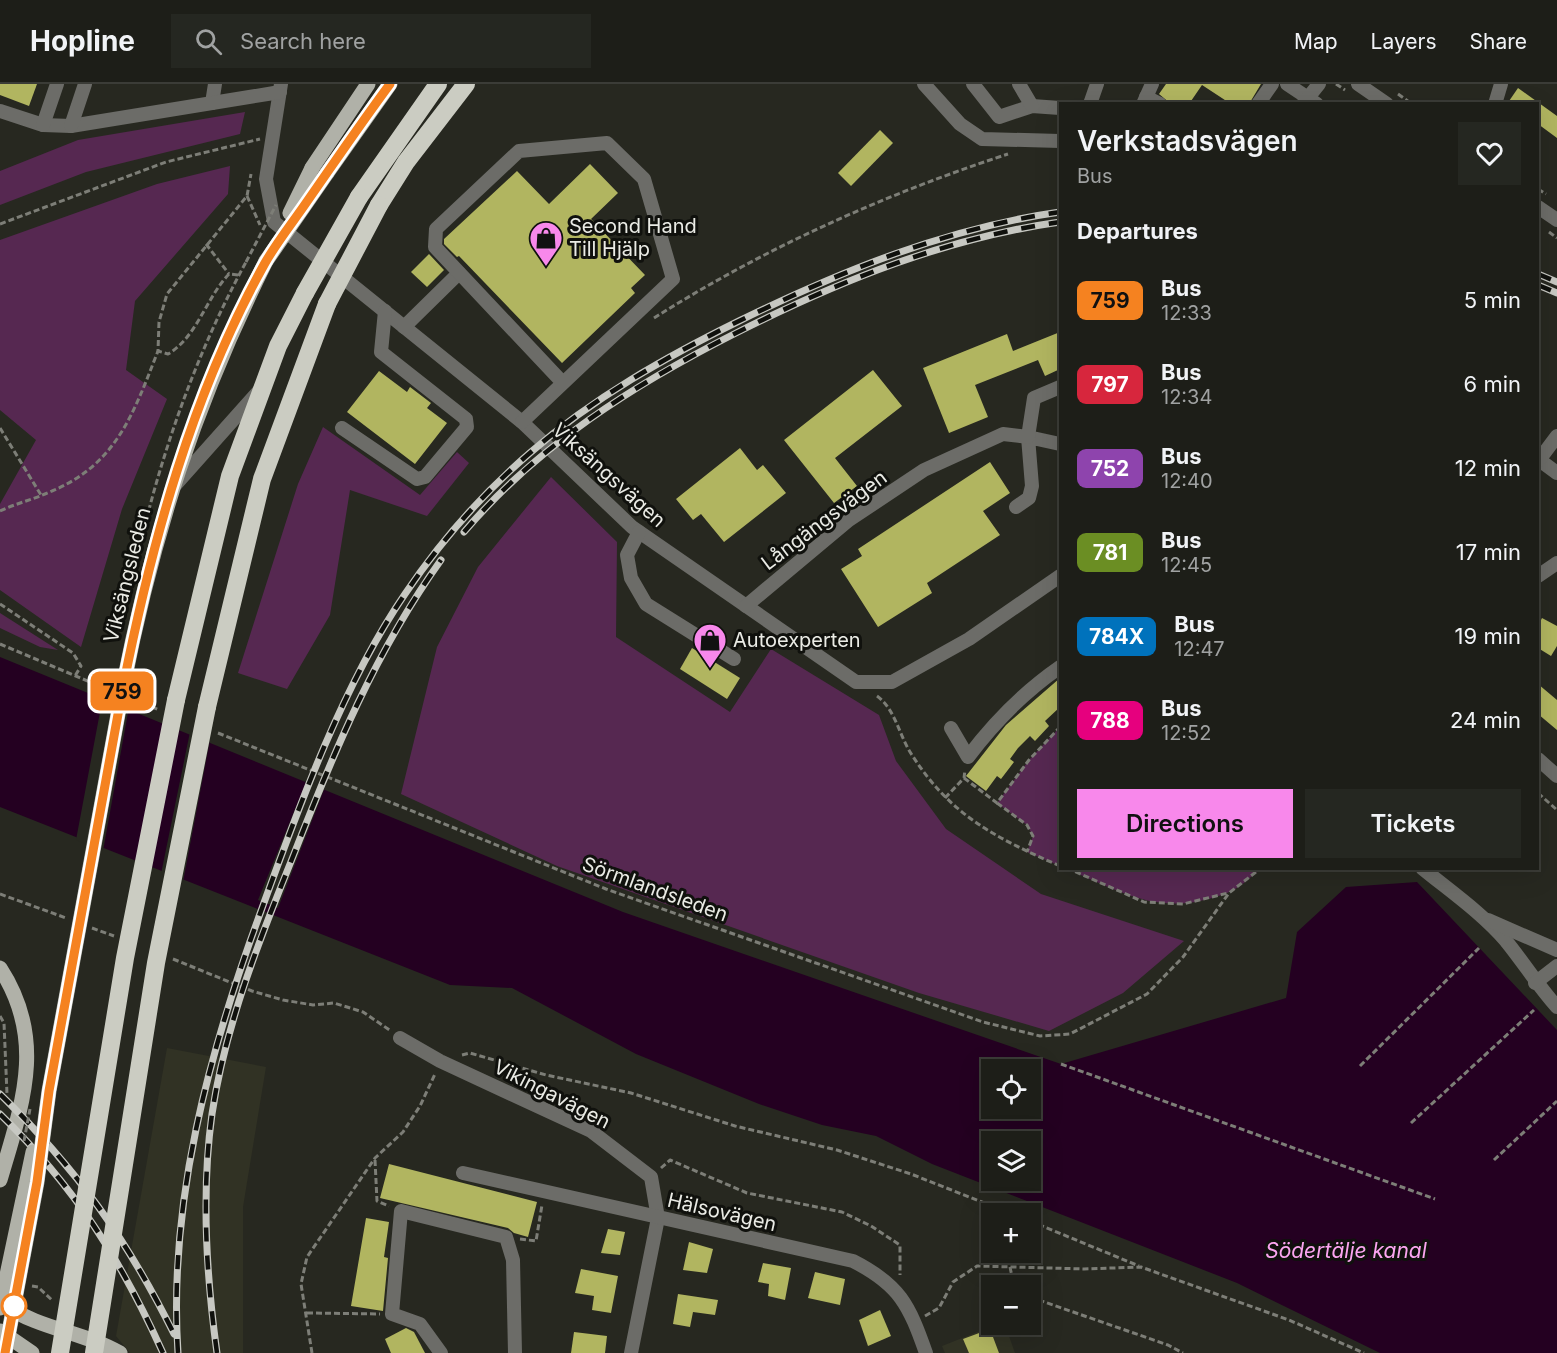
<!DOCTYPE html>
<html lang="en">
<head>
<meta charset="utf-8">
<style>
	body { margin:0; font-family:Inter,sans-serif; background:#252721; color:#f1f3f6; height:100vh; display:flex; flex-direction:column; font-size:22px; white-space:nowrap }
	* { box-sizing:border-box; margin:0 }
	p { font-size:20px; color:#a0a2a2 }
	.icon { flex:none; width:33px; height:33px; fill:none; stroke:currentColor; stroke-width:2; stroke-linecap:round; stroke-linejoin:round }
	.map { position:relative; flex:1; overflow:hidden }
	.panel { position:absolute; left:1059px; top:18px; width:480px; height:768px; display:flex; flex-direction:column; background:#1d1e18; border-radius:0px; box-shadow:0 6px 24px #0002,0 0 0 2px #3b3c37 }
	.panel>* { flex:none }
	.badge { padding:0 12px; border-radius:9px; font-size:21px; line-height:39px }
	.fabs { position:absolute; left:981px; top:975px; display:grid; gap:12px }
	.fabs a { display:grid; place-items:center; width:60px; height:60px; border-radius:0px; background:#1d1e18; box-shadow:0 6px 24px #0002,0 0 0 2px #3b3c37; font-size:30px }
	.map>.badge { position:absolute; translate:-50% -50%; box-shadow:0 0 0 3px #fff }
	h2 { padding:0 18px; font-size:22px; line-height:54px }
	.round { display:grid; place-items:center; flex:none; width:63px; height:63px; border-radius:0px; background:#252721 }
	.head { display:flex; align-items:center; justify-content:space-between; height:102px; padding:0 18px }
	h1 { font-size:28px; font-weight:600; line-height:45px }
	.cta { display:flex; gap:12px; margin-top:auto; padding:12px 18px }
	.cta a { flex:1; height:69px; border-radius:0px; background:#f888eb; color:#111; font-size:24px; font-weight:600; line-height:69px; text-align:center }
	.cta a+a { background:#252721; color:#f1f3f6 }
	ul { padding:0; list-style:none }
	li { display:flex; align-items:center; gap:18px; height:84px; padding:0 18px }
	li div { flex:1 }
	li b { display:block; font-size:22px }
	li em { font-style:normal }
	li .badge { min-width:66px; font-weight:700; text-align:center }
	header { display:flex; align-items:center; gap:36px; box-sizing:border-box; height:84px; padding:0 30px; background:#1d1e18; border-bottom:2px solid #3b3c37 }
	header strong { font-size:28px }
	nav { display:flex; gap:33px; margin-inline-start:auto; font-size:21px }
	.search { width:420px; height:54px; background:#252721; display:flex; align-items:center; gap:15px; box-sizing:border-box; padding:0 21px; border-radius:0px; color:#a0a2a2; font-size:22px }
	.map>svg:first-child { display:block }
	.built { fill:#313224 }
	.green { fill:#562851 }
	.water { fill:#240021; fill-rule:evenodd }
	.pier { fill:#272820 }
	.building { fill:#b1b560 }
	.lines { fill:none; stroke-linecap:round; stroke-linejoin:round }
	.path { stroke:#7d7e77; stroke-width:3; stroke-dasharray:6 3; stroke-linecap:butt }
	.minor { stroke:#6c6c68; stroke-width:14 }
	.major { stroke:#b0b1a8; stroke-width:15 }
	.highway { stroke:#cbccc2; stroke-width:18 }
	.rail-casing { stroke:#c7c8c2; stroke-width:7 }
	.rail { stroke:#10110d; stroke-width:4.5; stroke-dasharray:14; stroke-linecap:butt }
	.path-bridge { stroke:#7d7e77; stroke-width:3; stroke-dasharray:6 3; stroke-linecap:butt }
	.major-bridge { stroke:#b0b1a8; stroke-width:15 }
	.highway-bridge { stroke:#cbccc2; stroke-width:18 }
	.line-casing { stroke:#fff; stroke-width:14 }
	.line { stroke:#f58220; stroke-width:9 }
	.stop-dot { fill:#fff; stroke:#f58220; stroke-width:3 }
	.labels { text-anchor:middle; dominant-baseline:central; stroke-width:6; stroke-linejoin:round; paint-order:stroke }
	.poi-label { font-size:20px; fill:#eaebe5; stroke:#10110d; text-anchor:start }
	.street-label { font-size:20px; fill:#eaebe5; stroke:#10110d }
	.water-label { font-size:21px; font-style:italic; fill:#fba5f0; stroke:#10110d }
</style>
</head>
<body>
<header>
<strong>Hopline</strong>
<div class="search"><svg class="icon" aria-label="search" viewBox="0 0 24 24"><circle cx="10" cy="10" r="6"/><path d="M15 15l6 6"/></svg>Search here</div>
<nav><a>Map</a><a>Layers</a><a>Share</a></nav>
</header>
<div class="map">
<svg width="1557" height="1269" viewBox="0 0 1557 1269">
	<rect width="100%" height="100%" fill="#272820"/>
	<g class="built">
		<polygon points="167,964 266,983 243,1123 243,1269 130,1269 116,1252"/>
		<polygon points="995,1241 1005,1241 1015,1269 945,1269 942,1262"/>
	</g>
	<g class="green">
		<polygon points="245,28 240,50 86,88 0,121 0,87 78,56"/>
		<polygon points="230,82 228,110 135,217 126,286 167,315 122,425 81,563 0,506 0,420 36,356 0,326 0,156 157,100"/>
		<polygon points="323,343 420,411 457,368 469,379 427,432 350,406 330,531 287,605 238,589 298,400"/>
		<polygon points="551,393 617,458 616,553 730,628 771,565 879,631 896,677 946,745 1041,810 1184,857 1123,909 1049,947 919,909 557,782 401,710 437,563 478,483"/>
		<polygon points="0,529 58,566 40,563 0,544"/>
		<polygon points="1060,643 1060,782 1027,768 1033,752 1027,741 997,719 1029,676"/>
		<path d="M1067 785H1261C1251 792 1239 805 1227 809 1162 834 1126 810 1067 785Z"/>
	</g>
	<path class="water" d="M0 573 623 828 1061 980 1286 914 1297 848 1346 803 1417 798 1557 946V1269H1380L1237 1199 932 1080 876 1052 822 1041 759 1020 636 970 512 904 450 901 0 723ZM992 986H1030V1024H992ZM992 1058H1030V1096H992Z"/>
	<g class="pier">
		<polygon points="103,612 129,623 103,767 76,756"/>
		<polygon points="190,648 210,656 183,798 161,790"/>
		<polygon points="307,696 325,703 278,824 258,816"/>
	</g>
	<g class="building">
		<polygon points="0,0 37,0 29,22 0,11"/>
		<polygon points="1166,0 1261,0 1249,20 1231,20 1202,1 1189,20 1171,20 1159,10"/>
		<polygon points="1518,4 1557,32 1557,54 1538,40 1538,20 1507,20"/>
		<polygon points="880,46 893,59 851,102 838,89"/>
		<polygon points="590,80 618,109 591,135 645,191 631,204 635,209 562,279 459,172 457,173 444,160 444,155 517,87 549,120"/>
		<polygon points="429,170 444,186 427,203 411,188"/>
		<polygon points="1060,248 1060,285 1045,292 1038,276 975,301 988,333 949,349 923,284 1007,250 1013,267"/>
		<polygon points="873,286 902,322 835,374 857,402 834,419 784,356"/>
		<polygon points="379,287 407,308 410,303 431,319 427,324 447,339 415,380 347,328"/>
		<polygon points="740,364 757,386 763,381 786,409 724,458 701,430 693,436 676,415"/>
		<polygon points="990,378 1010,409 983,427 1000,451 927,499 932,509 878,543 841,485 862,472 858,465"/>
		<polygon points="1542,534 1557,542 1557,562 1551,572 1538,564 1538,542"/>
		<polygon points="692,564 740,594 727,615 680,585"/>
		<polygon points="1060,594 1060,623 1045,637 1049,642 1035,657 1030,652 1018,664 1010,675 1014,678 1001,695 997,692 986,707 966,692 1006,641"/>
		<polygon points="1538,600 1557,616 1557,646 1538,630"/>
		<polygon points="389,1080 537,1118 528,1153 514,1149 508,1144 380,1114"/>
		<polygon points="366,1134 389,1138 384,1173 388,1174 383,1227 351,1222"/>
		<polygon points="608,1145 625,1148 620,1171 601,1169"/>
		<polygon points="689,1158 713,1165 707,1189 683,1186"/>
		<polygon points="763,1179 791,1184 785,1216 768,1212 769,1200 758,1198"/>
		<polygon points="581,1185 618,1192 611,1229 592,1226 594,1212 575,1209"/>
		<polygon points="815,1188 845,1195 840,1221 808,1214"/>
		<polygon points="678,1210 718,1216 715,1231 693,1228 690,1243 673,1240"/>
		<polygon points="880,1226 891,1252 868,1262 859,1236"/>
		<polygon points="406,1244 414,1248 425,1269 391,1269 385,1255"/>
		<polygon points="990,1245 999,1269 969,1269 963,1255"/>
		<polygon points="574,1248 607,1252 605,1269 571,1269"/>
	</g>
	<g class="lines">
		<g class="path">
			<polyline points="1336,0 1345,6"/>
			<polyline points="1398,10 1412,20"/>
			<polyline points="1538,105 1546,110"/>
			<polyline points="247,112 260,141"/>
			<polyline points="0,140 166,78 260,55"/>
			<polyline points="1549,148 1557,154"/>
			<polyline points="206,160 229,190"/>
			<path d="M238 191 229 190C206 214 197 253 168 270L158 267 159 238 167 210 247 112 251 90"/>
			<path d="M654 234C765 164 883 111 1008 70"/>
			<polyline points="0,344 41,411"/>
			<path d="M0 427C17 419 35 415 52 407 117 380 134 328 158 267"/>
			<path d="M142 453C165 358 199 264 246 178"/>
			<polyline points="0,520 73,569 81,582 75,592"/>
			<polyline points="0,560 109,606"/>
			<path d="M877 612C896 626 899 652 912 671 951 732 996 754 1060 782"/>
			<polyline points="135,616 159,626"/>
			<polyline points="218,649 606,805 983,938 1040,952 1070,950 1147,910 1183,873 1229,809 1261,784"/>
			<polyline points="964,694 997,719 1029,676 1060,643"/>
			<polyline points="1538,709 1557,726"/>
			<polyline points="945,714 964,694 965,686"/>
			<polyline points="997,719 1027,741 1033,752 1027,768"/>
			<polyline points="1067,784 1144,818 1183,820 1228,809"/>
			<polyline points="0,810 66,834"/>
			<polyline points="92,844 114,852"/>
			<polyline points="173,875 252,907 283,916 313,921 334,919 363,928 391,947"/>
			<polyline points="0,932 4,939 7,1010"/>
			<polyline points="462,971 470,969 546,991 631,1009 735,1042 837,1066 911,1090 1012,1130"/>
			<polyline points="1061,980 1435,1115"/>
			<polyline points="1360,982 1479,864"/>
			<polyline points="1411,1039 1534,926"/>
			<polyline points="375,1076 377,1117 389,1122"/>
			<polyline points="1494,1076 1557,1017"/>
			<polyline points="661,1084 670,1076 747,1109 842,1128 871,1142 900,1161 900,1191"/>
			<polyline points="1030,1137 1139,1182"/>
			<polyline points="520,1155 536,1157 542,1121"/>
			<polyline points="1010,1183 1014,1202"/>
			<polyline points="32,1202 38,1203 53,1217"/>
			<polyline points="1030,1213 1168,1261 1183,1269"/>
			<polyline points="307,1229 380,1230"/>
			<polyline points="925,1232 939,1224 953,1198 977,1182 1084,1185 1141,1183 1289,1236 1364,1269"/>
			<polyline points="312,1269 301,1200 307,1173 375,1074 403,1048 420,1022 435,990"/>
		</g>
		<g class="minor">
			<polyline points="281,0 266,95 274,138 522,338 632,443 856,598 892,598 969,555 1060,492"/>
			<polyline points="924,0 960,40 982,55 1060,57"/>
			<polyline points="973,0 999,33 1032,22 1060,24"/>
			<polyline points="1019,0 1032,22"/>
			<polyline points="1287,0 1317,20"/>
			<polyline points="1358,0 1387,20"/>
			<polyline points="1146,13 1160,20"/>
			<polyline points="212,19 215,0"/>
			<polyline points="1090,20 1097,0"/>
			<polyline points="1143,20 1152,0"/>
			<polyline points="1258,20 1272,0"/>
			<polyline points="1303,20 1319,0"/>
			<polyline points="1495,20 1501,0"/>
			<polyline points="0,27 43,41 71,42 280,8"/>
			<polyline points="43,41 57,0"/>
			<polyline points="71,42 85,0"/>
			<polyline points="1538,123 1557,136"/>
			<polyline points="404,243 459,189"/>
			<polyline points="522,338 673,195 644,95 607,59 519,67 436,145 435,163 563,299"/>
			<polyline points="342,344 417,395 425,393 467,343 466,335 381,268 385,227"/>
			<polyline points="1538,375 1557,389"/>
			<polyline points="1539,376 1557,352"/>
			<polyline points="176,400 259,307"/>
			<polyline points="1016,423 1029,414 1032,402 1028,353 1060,360"/>
			<polyline points="639,448 627,471 631,494 646,520 734,575"/>
			<polyline points="1538,492 1557,479"/>
			<polyline points="746,522 849,436 924,386 1003,350 1028,353 1034,314 1060,303"/>
			<path d="M951 644 968 673C995 637 1024 608 1060 583"/>
			<polyline points="1538,675 1557,692"/>
			<path d="M1422 784C1450 807 1482 829 1506 857 1524 879 1538 902 1557 923"/>
			<polyline points="1488,836 1557,866"/>
			<polyline points="1535,899 1557,882"/>
			<polyline points="400,954 440,977 591,1047 651,1093 658,1134 631,1269"/>
			<path d="M463 1089 853 1177C900 1201 909 1221 926 1269"/>
			<polyline points="441,1269 420,1240 392,1230 401,1127 506,1153 513,1176 515,1269"/>
		</g>
		<g class="major">
			<polyline points="312,84 368,0"/>
			<polyline points="327,89 390,0"/>
			<path d="M123 603C153 449 195 319 266 177"/>
			<path d="M0 884C47 956 22 1021 0 1096"/>
			<path d="M5 1221C39 1245 84 1248 120 1269"/>
			<polyline points="0,1247 32,1269"/>
		</g>
		<g class="highway">
			<polyline points="359,113 438,0"/>
			<polyline points="379,121 406,78 466,0"/>
			<polyline points="176,616 230,392 278,262 305,209"/>
			<polyline points="207,623 262,395 327,220"/>
		</g>
		<defs>
			<g id="rail">
				<polyline points="1538,190 1557,198"/>
				<polyline points="1538,201 1557,209"/>
				<path d="M464 448C538 361 635 300 736 249 839 197 946 154 1060 138"/>
				<path d="M0 1010C76 1084 127 1155 174 1250"/>
				<path d="M0 1030C75 1103 120 1174 163 1269"/>
				<path d="M178 1269C168 1118 209 968 261 827 298 725 343 600 405 510 440 458 483 409 531 368 593 314 666 273 739 237 841 187 947 144 1060 128"/>
				<path d="M217 1269C206 1190 201 1109 212 1030 225 942 259 857 292 775 333 670 375 568 441 476"/>
			</g>
		</defs>
		<use href="#rail" class="rail-casing"/>
		<use href="#rail" class="rail"/>
		<g class="path-bridge">
			<polyline points="246,178 276,121"/>
			<polyline points="24,1057 30,1025"/>
		</g>
		<g class="major-bridge">
			<polyline points="290,129 312,84"/>
			<polyline points="266,177 327,89"/>
			<polyline points="0,1224 33,1068"/>
			<polyline points="5,1269 37,1098 49,1007 123,603"/>
		</g>
		<g class="highway-bridge">
			<polyline points="305,209 359,113"/>
			<polyline points="327,220 379,121"/>
			<polyline points="60,1269 125,874 176,616"/>
			<polyline points="94,1269 156,879 207,623"/>
		</g>
	</g>
	<g class="lines">
		<defs>
			<path id="line" d="M5 1269 37 1098 49 1007 123 603C152 457 192 310 265 179 277 158 293 138 306 119 334 79 361 39 390 0"/>
		</defs>
		<use href="#line" class="line-casing"/>
		<use href="#line" class="line"/>
	</g>
	<defs>
		<symbol id="shop-pin" viewBox="-11 -11 22 30"><path d="M0 17L-7.5 6A9.5 9.5 0 1 1 7.5 6Z" fill="#f888eb" stroke="#10110d"/><path d="M-5-2.5h2.3a2.7 3.5 0 0 1 5.4 0H5L5.5 6h-11ZM-1.5-2.5h3a1.5 2.3 0 0 0-3 0Z" fill="#111"/></symbol>
	</defs>
	<g fill-rule="evenodd">
		<use href="#shop-pin" x="527" y="135" width="38" height="52"/>
		<use href="#shop-pin" x="691" y="537" width="38" height="52"/>
	</g>
	<circle class="stop-dot" cx="14" cy="1222" r="12"/>
	<g class="labels">
		<g class="poi-label">
			<text x="569" y="142">Second Hand<tspan x="569" dy="23">Till Hjälp</tspan></text>
			<text x="733" y="556">Autoexperten</text>
		</g>
		<g class="street-label">
			<text transform="translate(609 391) rotate(42)">Viksängsvägen</text>
			<text transform="translate(824 436) rotate(-37)">Långängsvägen</text>
			<text transform="translate(127 491) rotate(-76)">Viksängsleden</text>
			<text transform="translate(655 805) rotate(20)">Sörmlandsleden</text>
			<text transform="translate(552 1010) rotate(27)">Vikingavägen</text>
			<text transform="translate(722 1128) rotate(13)">Hälsovägen</text>
		</g>
		<g class="water-label">
			<text x="1346" y="1166">Södertälje kanal</text>
		</g>
	</g>
</svg>
<div class="fabs">
<a><svg class="icon" aria-label="locate" viewBox="0 0 24 24"><circle cx="12" cy="12" r="6"/><path d="M12 2v4M12 18v4M2 12h4M18 12h4"/></svg></a>
<a><svg class="icon" aria-label="layers" viewBox="0 0 24 24"><path d="M12 4l9 5-9 5-9-5zM3 14l9 5 9-5"/></svg></a>
<a>+</a>
<a>−</a>
</div>
<b class="badge" style="left:122px;top:607px;background:#f58220;color:#111">759</b>
<section class="panel">
<div class="head"><div><h1>Verkstadsvägen</h1><p>Bus</p></div><a class="round"><svg class="icon" aria-label="heart" viewBox="0 0 24 24"><path d="M12 20l-8-8c-3-5 5-10 8-4 3-6 11-1 8 4z"/></svg></a></div>
<h2>Departures</h2>
<ul>
<li><span class="badge" style="background:#f58220;color:#111">759</span><div><b>Bus</b><p>12:33</p></div><em>5 min</em></li>
<li><span class="badge" style="background:#d7263d;color:#fff">797</span><div><b>Bus</b><p>12:34</p></div><em>6 min</em></li>
<li><span class="badge" style="background:#8e44ad;color:#fff">752</span><div><b>Bus</b><p>12:40</p></div><em>12 min</em></li>
<li><span class="badge" style="background:#6b8e23;color:#fff">781</span><div><b>Bus</b><p>12:45</p></div><em>17 min</em></li>
<li><span class="badge" style="background:#0072bc;color:#fff">784X</span><div><b>Bus</b><p>12:47</p></div><em>19 min</em></li>
<li><span class="badge" style="background:#e6007e;color:#fff">788</span><div><b>Bus</b><p>12:52</p></div><em>24 min</em></li>
</ul>
<div class="cta"><a>Directions</a><a>Tickets</a></div>
</section>
</div>
</body>
</html>
